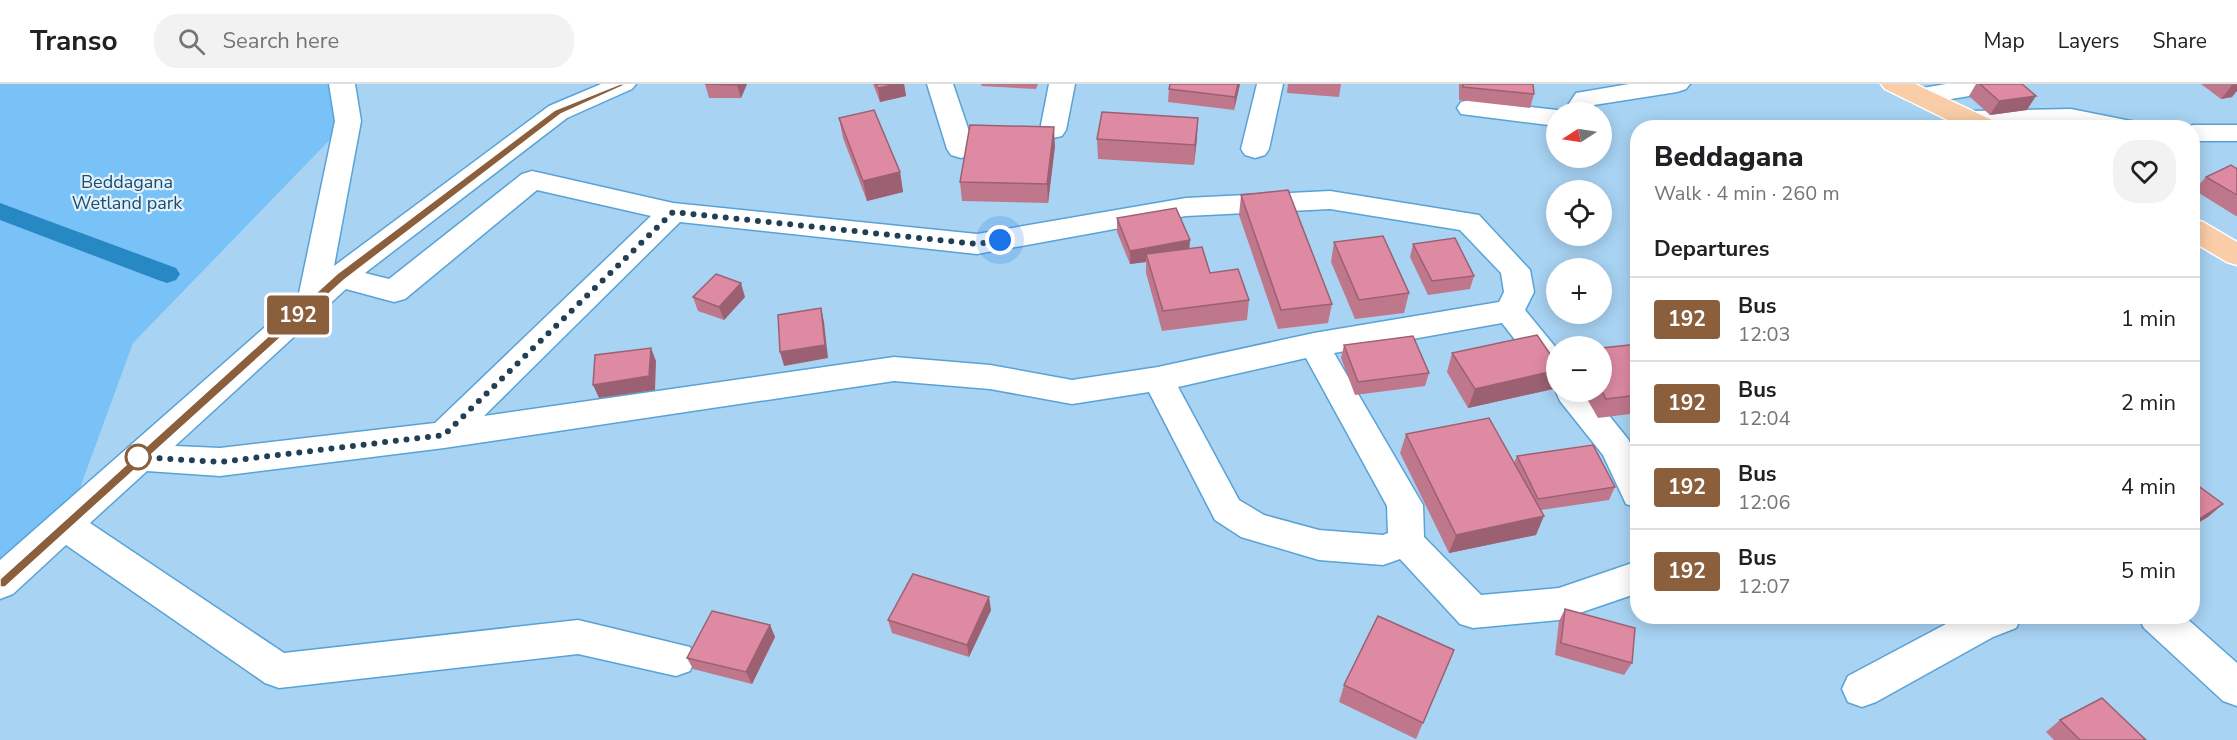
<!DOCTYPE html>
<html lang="en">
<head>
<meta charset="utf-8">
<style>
	body { margin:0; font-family:"Nunito Sans",sans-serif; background:#f2f2f2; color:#202124; height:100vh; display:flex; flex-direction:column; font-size:22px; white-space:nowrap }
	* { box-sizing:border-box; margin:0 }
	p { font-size:20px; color:#757577 }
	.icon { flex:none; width:33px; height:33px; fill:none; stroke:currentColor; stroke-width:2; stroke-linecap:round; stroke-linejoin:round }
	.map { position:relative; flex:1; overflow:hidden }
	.sheet { position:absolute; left:1630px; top:36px; width:570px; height:504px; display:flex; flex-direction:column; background:#fff; border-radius:24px; box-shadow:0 3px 15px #0003 }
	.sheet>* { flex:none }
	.badge { padding:0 12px; border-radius:4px; font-size:21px; line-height:39px }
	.needle { width:39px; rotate:258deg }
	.tools { position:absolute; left:1546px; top:18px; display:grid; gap:12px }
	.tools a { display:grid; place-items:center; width:66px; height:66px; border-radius:50%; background:#fff; box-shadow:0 3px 15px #0003; font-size:30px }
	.you { position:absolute; width:30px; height:30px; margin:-15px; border:4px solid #fff; border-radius:50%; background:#1a73e8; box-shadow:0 0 0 9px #1a73e833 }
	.map>.badge { position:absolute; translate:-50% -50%; box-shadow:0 0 0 3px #fff }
	h2 { padding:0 24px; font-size:22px; line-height:54px }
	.round { display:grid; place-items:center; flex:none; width:63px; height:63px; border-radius:24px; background:#f2f2f2 }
	.headline { display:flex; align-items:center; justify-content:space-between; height:102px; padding:0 24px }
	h1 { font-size:28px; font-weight:800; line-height:45px }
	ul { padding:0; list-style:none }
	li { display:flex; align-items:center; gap:18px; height:84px; padding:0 24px; border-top:2px solid #e0e0e0 }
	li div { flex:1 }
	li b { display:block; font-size:22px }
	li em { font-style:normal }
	li .badge { min-width:66px; font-weight:700; text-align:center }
	header { display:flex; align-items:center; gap:36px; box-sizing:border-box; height:84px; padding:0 30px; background:#fff; border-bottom:2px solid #e0e0e0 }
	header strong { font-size:28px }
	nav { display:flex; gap:33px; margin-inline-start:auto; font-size:21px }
	.search { width:420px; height:54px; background:#f2f2f2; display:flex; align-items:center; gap:15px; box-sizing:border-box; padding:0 21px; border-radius:24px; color:#757577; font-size:22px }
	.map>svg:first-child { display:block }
	.green { fill:#78c2f8 }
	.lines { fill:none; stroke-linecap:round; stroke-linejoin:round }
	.canal { fill:#2788c4; fill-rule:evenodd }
	.minor-casing { stroke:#58a2d6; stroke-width:3 }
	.major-casing { stroke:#fff; stroke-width:3 }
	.minor { fill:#fff; fill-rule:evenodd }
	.major { fill:#f9cda7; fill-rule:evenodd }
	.wall { fill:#bf778c }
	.shaded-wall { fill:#9b6172 }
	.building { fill:#de8aa3; stroke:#9b6172; stroke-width:1.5 }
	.line { fill:#8b5e3c; stroke:#fff; stroke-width:1.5 }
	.walk { stroke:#214056; stroke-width:6; stroke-dasharray:0 10.8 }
	.stop-dot { fill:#fff; stroke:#8b5e3c; stroke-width:3 }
	.labels { text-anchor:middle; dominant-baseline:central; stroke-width:4.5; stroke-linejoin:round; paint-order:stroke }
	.park-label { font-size:18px; fill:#1d4d6d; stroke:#e1f0fb }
</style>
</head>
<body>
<header>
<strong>Transo</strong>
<div class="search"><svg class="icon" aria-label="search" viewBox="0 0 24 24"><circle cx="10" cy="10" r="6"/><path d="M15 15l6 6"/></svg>Search here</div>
<nav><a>Map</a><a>Layers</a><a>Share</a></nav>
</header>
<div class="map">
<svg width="2237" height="656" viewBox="0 0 2237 656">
	<rect width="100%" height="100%" fill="#a8d3f3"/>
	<polygon class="green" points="0,0 342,0 348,37 133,259 66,442 0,499"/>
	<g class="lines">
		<polygon class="canal" points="0,119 176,184 180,190 176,196 167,199 158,196 0,136"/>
		<defs>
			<g id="minor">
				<path d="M329 0H355L361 37 334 182 549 22 601 0H636L632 5 567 34 365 189 389 195 522 90 532 87 673 119 977 150 1186 114 1330 107 1479 131 1530 186 1534 208 1525 226 1557 265V300L1546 296 1502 239 1334 269 1423 421 1424 453 1481 511 1559 504 1638 477V509L1559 536 1473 544 1460 540 1400 475 1383 481 1319 476 1241 453 1215 436 1149 308 1072 320 990 305 894 297 444 364 220 392 147 387 90 439 284 569 578 536 690 563 695 575 690 587 676 592 578 570 279 604 265 599 66 461 13 510 0 515V476L298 214 335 37ZM537 106 651 132 435 339 220 364 175 362 346 205 394 218 405 215ZM1330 125 1460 146 1501 189 1504 208 1499 218 1314 249 1158 283 1072 296 990 281 894 273 484 332 680 138 977 170 1186 132ZM1306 274 1387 422 1388 449 1383 451 1319 446 1264 431 1239 416 1178 303Z"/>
				<polygon points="927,0 953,0 975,65 971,71 961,74 951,71 947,65"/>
				<polygon points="1049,0 1075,0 1066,46 1062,52 1053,54 1044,52 1040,46"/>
				<polygon points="1257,0 1283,0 1269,65 1265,71 1255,74 1245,71 1241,65"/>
				<polygon points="1629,0 1690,0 1686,5 1677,8 1594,21 1596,28 1570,28 1568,21 1576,9"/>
				<polygon points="1946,0 2007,0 2003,5 1994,8 1920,20 1911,18 1907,12 1911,6"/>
				<polygon points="1470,16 1557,26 1566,28 1557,28 1557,42 1461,30 1457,24 1461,18"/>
				<polygon points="2071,25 2136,38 2140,44 2083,44 2071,41 1970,43 1961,41 1957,35 1961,29 1970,27"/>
				<polygon points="2193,41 2237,41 2237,57 2193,57 2193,44 2183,44"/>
				<polygon points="1557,306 1557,308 1590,308 1628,355 1638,374 1638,424 1626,420 1603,371 1560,317 1556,308"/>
				<polygon points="1961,532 2022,532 2016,544 1993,553 1876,618 1862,623 1848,618 1842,605 1848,592"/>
				<polygon points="2138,532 2184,532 2237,579 2237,622 2223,617 2144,544"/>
			</g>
			<g id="major">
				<polygon points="1881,0 1915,0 1996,38 2000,44 1964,44 1885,5"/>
				<polygon points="2193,135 2203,138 2237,158 2237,181 2227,178 2193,158"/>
			</g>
		</defs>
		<use href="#minor" class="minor-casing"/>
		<use href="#major" class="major-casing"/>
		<use href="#minor" class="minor"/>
		<use href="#major" class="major"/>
	</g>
	<g class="wall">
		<polygon points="705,0 747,0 741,14 709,14"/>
		<polygon points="873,0 904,0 906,12 880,18"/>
		<polygon points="981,0 1038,0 1036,5 982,2"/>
		<polygon points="1240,0 1234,26 1168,18 1169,5"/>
		<polygon points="1288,0 1341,0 1339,13 1287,9"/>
		<polygon points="1459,0 1533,0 1534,10 1530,24 1459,16"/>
		<polygon points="1976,0 2022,0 2027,26 1990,31 1969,12"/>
		<polygon points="2201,0 2237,0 2232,13 2221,15"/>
		<polygon points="839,34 900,88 903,108 867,117 843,54"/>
		<polygon points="1197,54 1194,81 1098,75 1097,55"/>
		<polygon points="1055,62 1048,119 962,117 960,98"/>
		<polygon points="2237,85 2237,132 2236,132 2194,106 2206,93"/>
		<polygon points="1241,111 1332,220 1328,239 1278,245 1239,131"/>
		<polygon points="1117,134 1190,156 1189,165 1210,189 1249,216 1247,236 1162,247 1146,189 1146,178 1130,180 1117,148"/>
		<polygon points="1334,158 1409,209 1404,229 1355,235 1331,178"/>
		<polygon points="1413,160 1474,192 1470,205 1428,211 1410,173"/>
		<polygon points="693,213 745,213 724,236 698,227"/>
		<polygon points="1638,260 1638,329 1598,334 1583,308 1602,308"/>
		<polygon points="1344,261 1429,289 1425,302 1355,311 1341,274"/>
		<polygon points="1452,269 1557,280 1557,295 1553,305 1468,324 1447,288"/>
		<polygon points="1406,350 1514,379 1517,372 1615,403 1609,416 1541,426 1536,451 1449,469 1400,369"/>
		<polygon points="1638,379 1638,403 1635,402"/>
		<polygon points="1565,525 1632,579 1624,591 1555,571 1559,537"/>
		<polygon points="991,526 969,573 892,549 888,536"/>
		<polygon points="1847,532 1868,532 1855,540"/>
		<polygon points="770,541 775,553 752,600 693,585 687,574"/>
		<polygon points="1454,566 1416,655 1339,618 1344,601"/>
		<polygon points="2060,636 2146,656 2054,656 2046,648"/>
	</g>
	<g class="shaded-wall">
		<polygon points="738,0 747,0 741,14 737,1"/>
		<polygon points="897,0 904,0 906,12 880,18 878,4"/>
		<polygon points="1238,0 1240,0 1234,26 1235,13"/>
		<polygon points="2237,0 2237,7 2232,13 2221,15 2232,1"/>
		<polygon points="2036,12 2027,26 1990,31 1999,17"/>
		<polygon points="1198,34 1197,54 1194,81 1195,61"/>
		<polygon points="1054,43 1055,62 1048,119 1047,100"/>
		<polygon points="900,88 903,108 867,117 863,97"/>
		<polygon points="1190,156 1189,170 1146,170 1146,178 1130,180 1130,167"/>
		<polygon points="741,199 745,213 724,236 719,223"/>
		<polygon points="821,224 824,238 828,274 784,282 780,268"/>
		<polygon points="651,264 656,277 655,306 599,314 593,301"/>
		<polygon points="1557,286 1557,295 1553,305 1468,324 1475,305"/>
		<polygon points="2223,420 2208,433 2193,442 2193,439"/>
		<polygon points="1544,432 1536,451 1449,469 1456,451"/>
		<polygon points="989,513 991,526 969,573 967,561"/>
		<polygon points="1862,532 1868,532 1855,540"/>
		<polygon points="770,541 775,553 752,600 746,588"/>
	</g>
	<g class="building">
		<polygon points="705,0 738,0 737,1"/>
		<polygon points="876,0 897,0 878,4"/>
		<polygon points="1170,0 1238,0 1235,13 1169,5"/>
		<polygon points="1463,0 1533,0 1534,10 1463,3"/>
		<polygon points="1980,0 2022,0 2036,12 1999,17"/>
		<polygon points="874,26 900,88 863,97 839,34"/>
		<polygon points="1102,28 1198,34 1195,61 1097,55"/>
		<polygon points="970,41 1054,43 1047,100 960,98"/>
		<polygon points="2231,81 2237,85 2237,111 2206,93"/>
		<polygon points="1288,106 1332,220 1281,226 1241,111"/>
		<polygon points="1176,124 1190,156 1130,167 1117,134"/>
		<polygon points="1383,152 1409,209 1359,216 1334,158"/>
		<polygon points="1455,154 1474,192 1432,197 1413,160"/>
		<polygon points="1202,163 1210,189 1238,185 1249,216 1163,227 1146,170"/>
		<polygon points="716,190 741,199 719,223 693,213"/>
		<polygon points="821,224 825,261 780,268 778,231"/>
		<polygon points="1537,251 1557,280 1557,286 1475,305 1452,269"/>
		<polygon points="1413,252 1429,289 1358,298 1344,261"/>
		<polygon points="1638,260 1638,311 1606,315 1602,307 1602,264"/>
		<polygon points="651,264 649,292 593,301 595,271"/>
		<polygon points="1489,334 1544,432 1456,451 1406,350"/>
		<polygon points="1593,361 1615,403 1538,415 1517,372"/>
		<polygon points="2193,398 2223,420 2193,439"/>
		<polygon points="913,490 989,513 967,561 888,536"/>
		<polygon points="1565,525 1635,544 1632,579 1561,559"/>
		<polygon points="712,527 770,541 746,588 687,574"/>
		<polygon points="1378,532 1454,566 1423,639 1344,601"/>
		<polygon points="2102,614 2146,656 2080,656 2060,636"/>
	</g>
	<polygon class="line" points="620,0 627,0 561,30 344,196 5,503 0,503 0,495 337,190 555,26"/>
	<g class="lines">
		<polyline class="walk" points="138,373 220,378 444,351 673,128 977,160 1000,156"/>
	</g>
	<circle class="stop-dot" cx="138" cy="373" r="12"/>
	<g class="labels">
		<g class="park-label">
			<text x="127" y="98">Beddagana<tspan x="127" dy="21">Wetland park</tspan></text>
		</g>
	</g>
</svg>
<div class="tools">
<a><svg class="needle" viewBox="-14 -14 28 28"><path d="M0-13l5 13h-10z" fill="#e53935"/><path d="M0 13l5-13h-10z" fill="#757577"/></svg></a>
<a><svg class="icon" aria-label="locate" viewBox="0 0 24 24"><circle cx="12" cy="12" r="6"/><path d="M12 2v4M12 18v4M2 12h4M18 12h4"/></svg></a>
<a>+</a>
<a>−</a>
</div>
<div class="you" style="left:1000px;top:156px"></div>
<b class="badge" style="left:298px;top:231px;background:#8b5e3c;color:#fff">192</b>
<section class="sheet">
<div class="headline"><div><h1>Beddagana</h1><p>Walk · 4 min · 260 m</p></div><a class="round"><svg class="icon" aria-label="heart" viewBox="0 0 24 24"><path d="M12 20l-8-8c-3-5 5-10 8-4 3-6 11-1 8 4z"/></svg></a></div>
<h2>Departures</h2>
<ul>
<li><span class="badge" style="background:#8b5e3c;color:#fff">192</span><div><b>Bus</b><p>12:03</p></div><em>1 min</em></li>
<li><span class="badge" style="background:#8b5e3c;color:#fff">192</span><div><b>Bus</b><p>12:04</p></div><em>2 min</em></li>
<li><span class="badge" style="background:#8b5e3c;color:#fff">192</span><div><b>Bus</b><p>12:06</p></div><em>4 min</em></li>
<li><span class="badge" style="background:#8b5e3c;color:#fff">192</span><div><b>Bus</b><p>12:07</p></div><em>5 min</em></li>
</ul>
</section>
</div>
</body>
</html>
